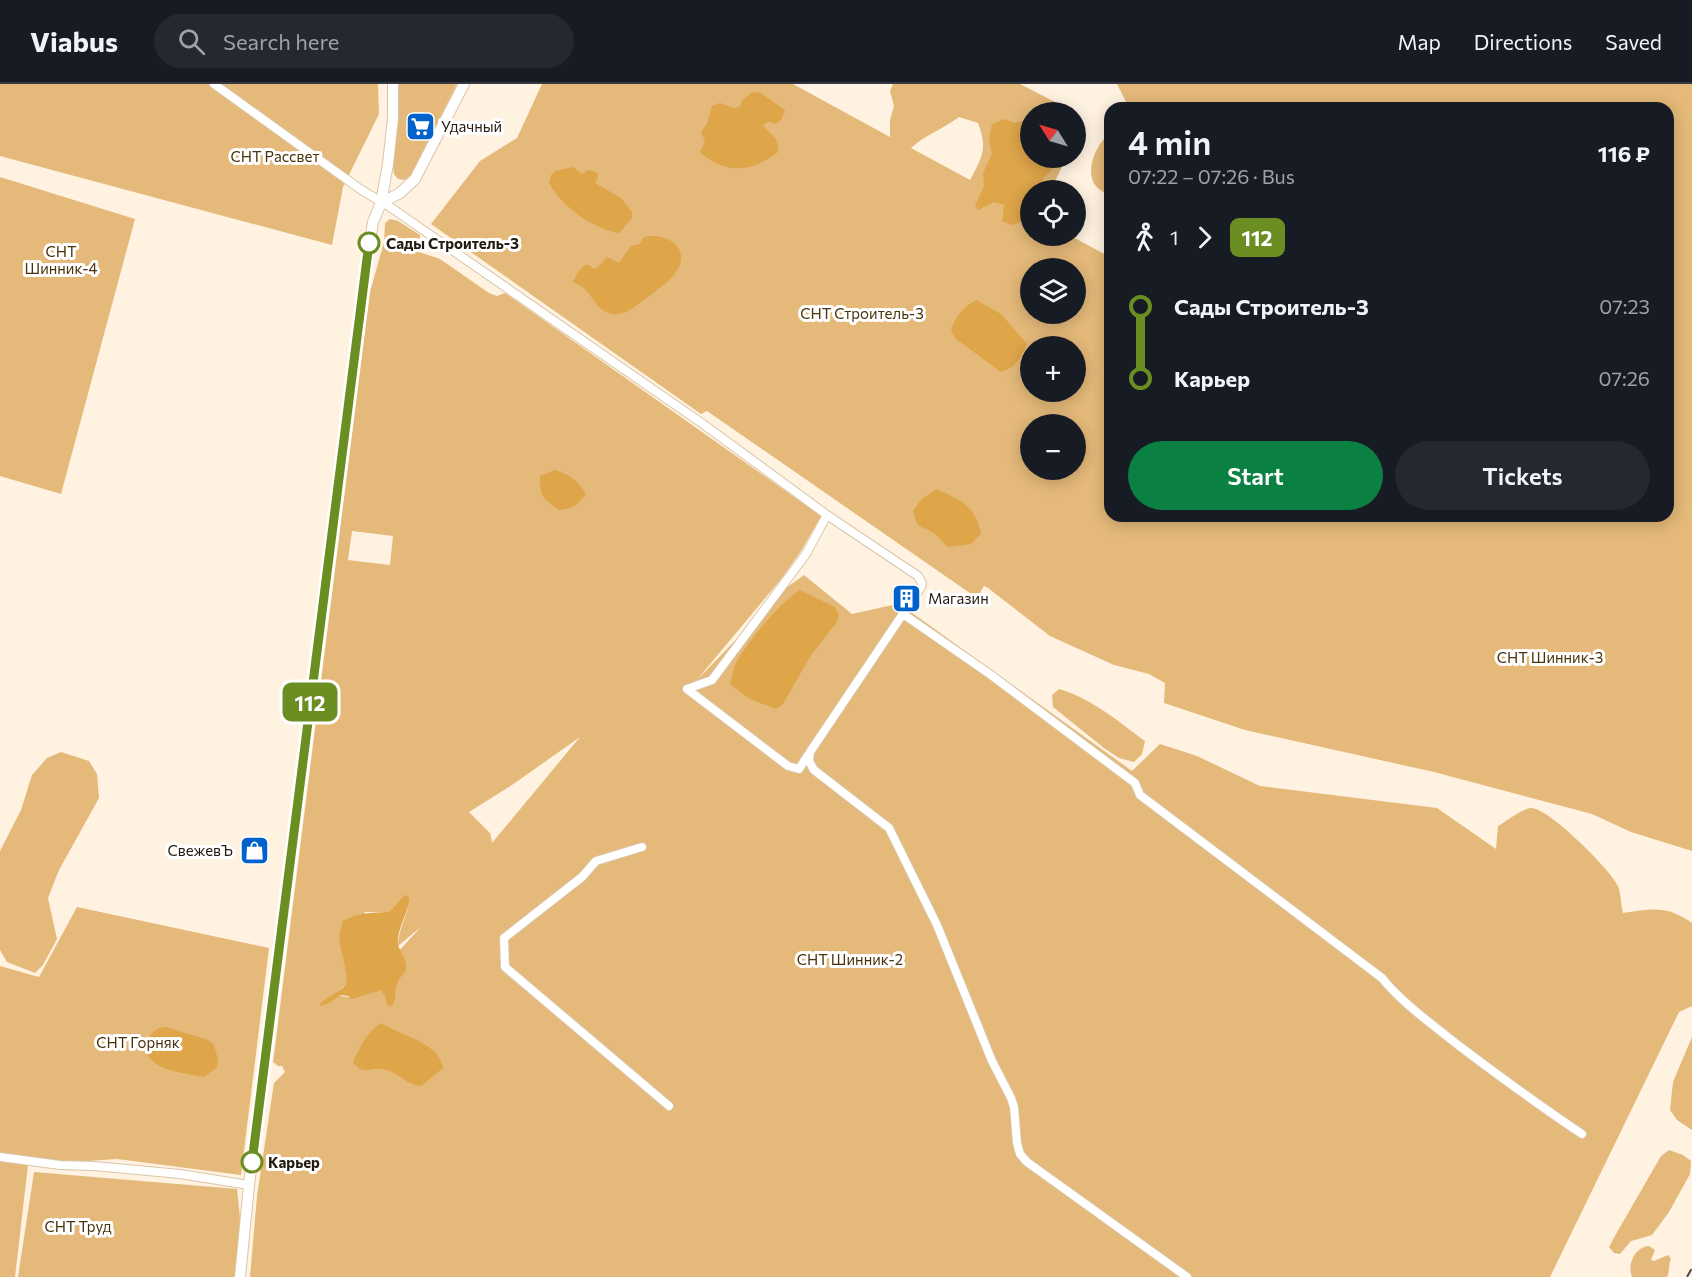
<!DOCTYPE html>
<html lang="en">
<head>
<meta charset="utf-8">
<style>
	body { margin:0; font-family:Commissioner,sans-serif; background:#242831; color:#f1f3f6; height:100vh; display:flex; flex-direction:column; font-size:22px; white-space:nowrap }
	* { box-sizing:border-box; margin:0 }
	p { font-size:20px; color:#9ea1a6 }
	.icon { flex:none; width:33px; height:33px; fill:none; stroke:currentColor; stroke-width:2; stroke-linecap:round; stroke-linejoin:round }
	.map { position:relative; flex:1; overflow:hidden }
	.sheet { position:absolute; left:1104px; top:18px; width:570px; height:420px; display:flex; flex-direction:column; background:#171b24; border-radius:18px; box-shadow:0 3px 15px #0003 }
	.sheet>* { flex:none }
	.badge { padding:0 12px; border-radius:9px; font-size:21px; line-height:39px }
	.needle { width:39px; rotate:307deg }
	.buttons { position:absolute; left:1020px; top:18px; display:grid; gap:12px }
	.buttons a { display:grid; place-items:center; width:66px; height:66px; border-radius:50%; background:#171b24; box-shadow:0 3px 15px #0003; font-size:30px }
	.map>.badge { position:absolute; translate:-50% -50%; box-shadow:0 0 0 3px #fff }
	.legs { display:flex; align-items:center; gap:9px; height:66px; padding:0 24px; font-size:20px }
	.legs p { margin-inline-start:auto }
	.summary { display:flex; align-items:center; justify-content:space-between; height:102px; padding:0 24px }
	h1 { font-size:33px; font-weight:600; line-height:45px }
	.primary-button { display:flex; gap:12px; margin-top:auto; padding:12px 24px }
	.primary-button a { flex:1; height:69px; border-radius:36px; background:#0b8043; color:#fff; font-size:24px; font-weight:600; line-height:69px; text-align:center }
	.primary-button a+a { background:#242831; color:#f1f3f6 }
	ul { padding:0 24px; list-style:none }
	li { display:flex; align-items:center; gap:21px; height:72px; font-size:22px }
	li i { display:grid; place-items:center; width:9px; height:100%; margin:0 8px; background:currentColor }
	li i::after { content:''; width:15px; height:15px; margin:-8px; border:4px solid; border-radius:50%; background:#171b24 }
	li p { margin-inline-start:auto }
	li:first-child i { background:linear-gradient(#0000 50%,currentColor 0) }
	li:last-child i { background:linear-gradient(currentColor 50%,#0000 0) }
	header { display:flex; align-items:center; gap:36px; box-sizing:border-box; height:84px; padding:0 30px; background:#171b24; border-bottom:2px solid #363941 }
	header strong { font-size:28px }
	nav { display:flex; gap:33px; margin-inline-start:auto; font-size:21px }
	.search { width:420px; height:54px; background:#242831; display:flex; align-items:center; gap:15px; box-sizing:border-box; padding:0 21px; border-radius:33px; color:#9ea1a6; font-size:22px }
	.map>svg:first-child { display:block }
	.green { fill:#e4b979; fill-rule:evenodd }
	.water { fill:#dea549 }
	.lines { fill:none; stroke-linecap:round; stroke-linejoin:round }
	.minor-casing { stroke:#dac5a8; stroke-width:10 }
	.tertiary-casing { stroke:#dac5a8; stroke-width:12 }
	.minor { stroke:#fff; stroke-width:8 }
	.tertiary { stroke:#fff; stroke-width:10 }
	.rail { stroke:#50473a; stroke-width:2; stroke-dasharray:9 4.5; stroke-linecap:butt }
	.line-1-casing { stroke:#fff; stroke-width:14 }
	.line-1 { stroke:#6b8e23; stroke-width:9 }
	.stop-1-dot { fill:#fff; stroke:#6b8e23; stroke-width:3 }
	.labels { text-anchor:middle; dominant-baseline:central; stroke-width:6; stroke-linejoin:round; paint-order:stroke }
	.poi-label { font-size:15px; fill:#241c11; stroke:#fff; text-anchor:start }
	.park-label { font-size:15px; fill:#4a330b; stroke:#fff }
	.stop-label { font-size:15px; font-weight:bold; fill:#241c11; stroke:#fff; text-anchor:start }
</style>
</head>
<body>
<header>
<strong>Viabus</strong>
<div class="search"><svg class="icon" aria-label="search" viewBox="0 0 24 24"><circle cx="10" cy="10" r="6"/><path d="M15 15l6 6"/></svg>Search here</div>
<nav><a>Map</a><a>Directions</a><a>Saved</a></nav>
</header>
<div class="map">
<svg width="1692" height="1193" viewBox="0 0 1692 1193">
	<rect width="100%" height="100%" fill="#fff2e1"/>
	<g class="green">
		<polygon points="0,0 378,0 379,30 343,103 332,161 0,72"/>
		<polygon points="398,0 457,0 411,91 405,96 398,95 394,90 393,82"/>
		<path d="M542 0H793L890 53V36L894 22 890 7 893 0H1020L1065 23 1068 28H1030V74H1066L1051 106H1030V152H1071L1110 173V432H1668V24H1129L1117 0H1692V767L1631 748 1592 730 1434 688 1245 646 1164 619 1165 599 1149 590 1114 581 1050 552 988 504 984 502 977 514 707 327 701 330 431 140 480 77 517 54ZM959 33 978 39C988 65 982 73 970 96L911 64C925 51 943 45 959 33ZM1030 184H1076V230H1030ZM1030 262H1076V308H1030ZM1030 340H1076V386H1030Z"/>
		<path d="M1109 50H1110V112C1105 109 1098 105 1095 101 1085 85 1096 61 1109 50Z"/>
		<polygon points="0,93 135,135 61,410 0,392"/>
		<path d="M390 135 398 137 420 151 419 168 440 175 489 209 497 212 505 209 821 432 801 467 781 495 696 597 786 504 804 491 852 530 897 520 911 528 1132 687 1160 660 1197 672 1260 702 1437 724 1496 765 1498 742C1507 737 1520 726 1530 724 1546 721 1611 786 1618 802 1621 810 1621 821 1623 829 1653 825 1666 821 1692 839V922L1679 928 1550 1193H250L257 1112 274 999 285 988 282 982H278L273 978 275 963 370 208 384 158 385 139ZM352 447 393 452 390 481 348 476ZM580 653 492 759V758L490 749 469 728 512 701ZM405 810 410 814C408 831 398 845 398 862L421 843 355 914 335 911 346 900V880L343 874 365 828H389Z"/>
		<path d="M1059 605C1091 614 1119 638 1145 657L1142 670 1134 678 1119 674 1104 664 1053 623 1052 611Z"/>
		<polygon points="61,668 89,677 97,690 99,714 59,786 48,814 57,855 43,881 35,889 7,878 0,866 0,767 21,726 32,691 47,674"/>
		<polygon points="77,823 269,864 241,1091 117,1075 28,1081 15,1193 0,1193 0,882 39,893"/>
		<polygon points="1692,953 1692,1046 1677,1036 1670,1026 1673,998"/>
		<polygon points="1669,1066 1683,1071 1691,1077 1690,1090 1669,1128 1652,1151 1631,1157 1620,1170 1614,1169 1609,1163 1616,1150 1661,1072"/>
		<polygon points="34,1088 237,1105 241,1143 236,1193 18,1193"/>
		<path d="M1649 1162 1655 1166 1651 1176 1654 1177 1668 1171 1671 1175C1668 1181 1670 1187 1667 1193H1632C1627 1180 1635 1163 1649 1162Z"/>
	</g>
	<g class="water">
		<path d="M753 8 761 9 785 26 781 36 776 40 769 38 763 41C771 53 778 50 778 68 753 88 725 91 700 68L705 57 701 48 707 40 712 22 720 19 733 24 740 23 742 16Z"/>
		<polygon points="1005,35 1015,39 1030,35 1030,74 1057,74 1050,88 1043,94 1045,106 1030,106 1030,135 1011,141 1002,137 1004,121 994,118 978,126 975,122 984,102 983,89 992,70 989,55 992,40"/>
		<path d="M573 83 582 90 588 86 596 88 598 93 595 99 621 114 632 128V134L619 149C593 145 561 122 549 99L551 91 556 87Z"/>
		<path d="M651 152C675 152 691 169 674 191 670 197 633 225 626 228 622 229 616 231 612 230 598 227 594 215 585 205 582 202 577 200 573 198L578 188 585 181H590L593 185 598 183 607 173 619 179 631 162 640 160 644 153Z"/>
		<path d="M976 216 1001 230 1027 260C1021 273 1016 284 1001 288L956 255 951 247C955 232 963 224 976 216Z"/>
		<path d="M555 386C570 391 578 397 586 410 578 421 572 425 559 426 542 414 540 413 540 392Z"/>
		<path d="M936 405C961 416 975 421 981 450L971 460 948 463C943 459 939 452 933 449 920 440 918 447 913 427L922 415Z"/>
		<path d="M800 506 835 523 839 531 836 539 811 571 783 620 776 625 750 615 730 600C732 593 733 584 737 577 748 558 781 517 800 506Z"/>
		<path d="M405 810 410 814C408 828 400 840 398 854 396 865 405 870 406 880 408 889 399 892 397 900 394 908 397 915 392 922L387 921 385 912 381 906 352 915 348 912 341 911 329 919 321 922 320 920C327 912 339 910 346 900 349 875 333 863 343 837 358 828 372 829 389 828Z"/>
		<path d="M381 939C401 952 439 958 443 984L421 1002C407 1001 398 988 383 985 369 983 364 992 353 978 360 963 367 948 381 939Z"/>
		<path d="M166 943 208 956 214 961 218 976 217 983 204 993C186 989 137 986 148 956 152 947 157 944 166 943Z"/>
	</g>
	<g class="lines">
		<defs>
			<g id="minor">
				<polyline points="214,0 360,105 390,123 703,340 827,431 918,492 922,499 921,503 810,668 809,677 814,686 889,744 937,841 992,977 1011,1014 1014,1023 1017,1059 1020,1070 1027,1078 1187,1193"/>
				<path d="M903 530 991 591 1135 699 1140 711 1382 894C1403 920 1432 940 1458 961 1499 992 1540 1022 1582 1050"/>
				<polyline points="808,671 799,685 788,682 687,605 712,596 806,470 827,431"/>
				<polyline points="642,763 596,777 582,793 504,854 505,883 669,1022"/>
				<polyline points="0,1073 60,1081 94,1082 180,1090 249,1101"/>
			</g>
			<g id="tertiary">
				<polyline points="381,119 400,109 415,95 464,0"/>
				<polyline points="240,1193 249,1101 365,188 373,138 381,119 388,80 393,34 393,0"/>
			</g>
		</defs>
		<use href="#minor" class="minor-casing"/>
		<use href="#tertiary" class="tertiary-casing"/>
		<use href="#minor" class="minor"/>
		<use href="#tertiary" class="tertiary"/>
		<polyline class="rail" points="1687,1193 1692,1184"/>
	</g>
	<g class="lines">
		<defs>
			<polyline id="line-1" points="252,1078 369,159"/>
		</defs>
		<use href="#line-1" class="line-1-casing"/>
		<use href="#line-1" class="line-1"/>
	</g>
	<defs>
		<symbol id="supermarket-square" viewBox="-11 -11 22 22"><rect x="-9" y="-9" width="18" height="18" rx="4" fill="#0162cb" stroke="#fff"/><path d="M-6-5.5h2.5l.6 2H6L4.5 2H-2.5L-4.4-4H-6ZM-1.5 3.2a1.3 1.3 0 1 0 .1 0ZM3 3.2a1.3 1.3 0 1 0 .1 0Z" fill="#fff"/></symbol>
		<symbol id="building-square" viewBox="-11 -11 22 22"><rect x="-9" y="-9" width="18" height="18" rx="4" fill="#0162cb" stroke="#fff"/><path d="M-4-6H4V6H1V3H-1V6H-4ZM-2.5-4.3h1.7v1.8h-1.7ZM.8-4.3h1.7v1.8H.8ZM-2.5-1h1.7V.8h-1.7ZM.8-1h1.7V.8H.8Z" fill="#fff"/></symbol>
		<symbol id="shop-square" viewBox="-11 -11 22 22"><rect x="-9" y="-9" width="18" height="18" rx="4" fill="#0162cb" stroke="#fff"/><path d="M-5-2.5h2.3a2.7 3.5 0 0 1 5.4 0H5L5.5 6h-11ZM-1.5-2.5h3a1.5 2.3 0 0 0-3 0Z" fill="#fff"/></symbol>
	</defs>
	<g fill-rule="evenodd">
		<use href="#supermarket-square" x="404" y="26" width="33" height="33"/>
		<use href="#building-square" x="890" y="498" width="33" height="33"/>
		<use href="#shop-square" x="238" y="750" width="33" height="33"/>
	</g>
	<g class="stop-1-dot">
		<circle cx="369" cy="159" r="10"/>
		<circle cx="252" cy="1078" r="10"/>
	</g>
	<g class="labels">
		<g class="poi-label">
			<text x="441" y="42">Удачный</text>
			<text x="928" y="514">Магазин</text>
			<text x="233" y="766" text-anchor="end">СвежевЪ</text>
		</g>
		<g class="park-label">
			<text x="275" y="72">СНТ Рассвет</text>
			<text x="61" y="167">СНТ<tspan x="61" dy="17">Шинник-4</tspan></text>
			<text x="862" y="229">СНТ Строитель-3</text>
			<text x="1550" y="573">СНТ Шинник-3</text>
			<text x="850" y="875">СНТ Шинник-2</text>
			<text x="138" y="958">СНТ Горняк</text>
			<text x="78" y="1142">СНТ Труд</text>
		</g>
		<g class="stop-label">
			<text x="386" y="159">Сады Строитель-3</text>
			<text x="268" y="1078">Карьер</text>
		</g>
	</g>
</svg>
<div class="buttons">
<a><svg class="needle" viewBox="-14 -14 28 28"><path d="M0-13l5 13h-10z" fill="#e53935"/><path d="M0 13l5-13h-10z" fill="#9ea1a6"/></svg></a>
<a><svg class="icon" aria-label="locate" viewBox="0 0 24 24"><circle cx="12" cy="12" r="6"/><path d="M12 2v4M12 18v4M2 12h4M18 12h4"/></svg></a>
<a><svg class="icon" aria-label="layers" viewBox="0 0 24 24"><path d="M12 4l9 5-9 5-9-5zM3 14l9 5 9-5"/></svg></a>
<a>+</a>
<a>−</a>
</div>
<b class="badge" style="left:310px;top:618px;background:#6b8e23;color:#fff">112</b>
<section class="sheet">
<div class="summary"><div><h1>4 min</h1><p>07:22 – 07:26 · Bus</p></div><b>116 ₽</b></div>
<div class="legs"><svg class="icon" aria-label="walk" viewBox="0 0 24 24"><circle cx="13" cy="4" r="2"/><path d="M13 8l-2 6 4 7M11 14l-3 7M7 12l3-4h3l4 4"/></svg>1<svg class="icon" aria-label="forward" viewBox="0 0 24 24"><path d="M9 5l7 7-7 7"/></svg><b class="badge" style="background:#6b8e23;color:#fff">112</b></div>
<ul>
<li><i style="color:#6b8e23"></i><b>Сады Строитель-3</b><p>07:23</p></li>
<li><i style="color:#6b8e23"></i><b>Карьер</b><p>07:26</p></li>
</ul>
<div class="primary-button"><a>Start</a><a>Tickets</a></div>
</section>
</div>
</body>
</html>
